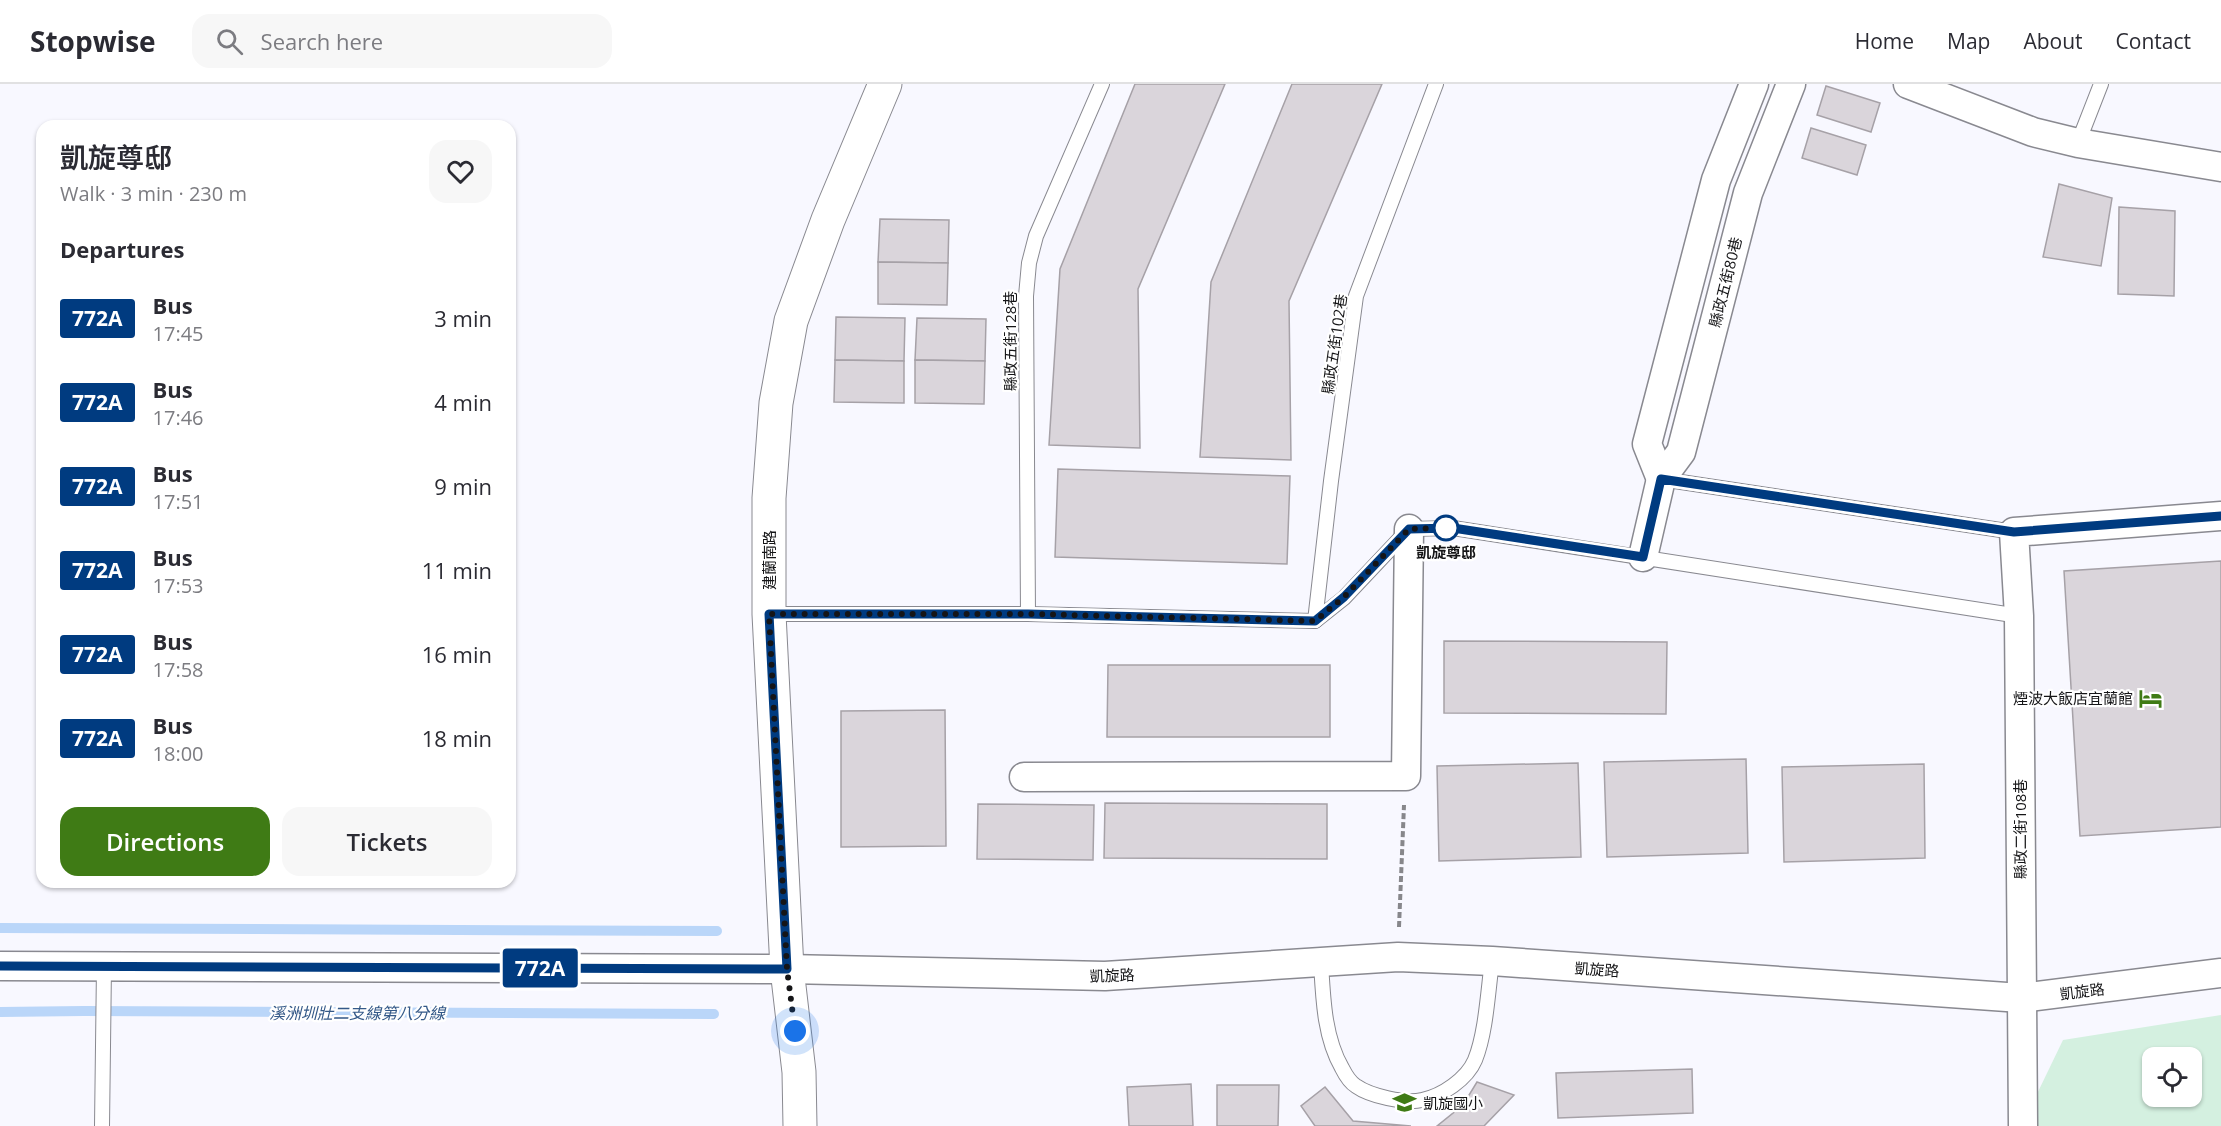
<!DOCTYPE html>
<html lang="en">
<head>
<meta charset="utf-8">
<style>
	body { margin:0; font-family:"Open Sans","Noto Sans TC",sans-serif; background:#f7f7f7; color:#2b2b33; height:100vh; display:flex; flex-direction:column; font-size:22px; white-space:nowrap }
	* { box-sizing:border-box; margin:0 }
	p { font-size:20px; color:#7c7c81 }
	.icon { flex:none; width:33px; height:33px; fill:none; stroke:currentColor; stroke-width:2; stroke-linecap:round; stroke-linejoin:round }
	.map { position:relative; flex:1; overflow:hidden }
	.panel { position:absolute; left:36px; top:36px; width:480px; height:768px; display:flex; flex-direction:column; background:#fff; border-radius:18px; box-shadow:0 2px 4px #0004 }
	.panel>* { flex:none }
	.badge { padding:0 12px; border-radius:4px; font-size:21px; line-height:39px }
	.fabs { position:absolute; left:2142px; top:963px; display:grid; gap:12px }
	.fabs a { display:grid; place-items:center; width:60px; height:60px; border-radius:12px; background:#fff; box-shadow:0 2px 4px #0004; font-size:30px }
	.you { position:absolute; width:30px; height:30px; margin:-15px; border:4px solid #fff; border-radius:50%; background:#1a73e8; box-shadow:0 0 0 9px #1a73e833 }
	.map>.badge { position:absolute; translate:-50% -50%; box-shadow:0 0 0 3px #fff }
	h2 { padding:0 24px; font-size:22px; line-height:54px }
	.round { display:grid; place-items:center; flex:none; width:63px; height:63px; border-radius:18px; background:#f7f7f7 }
	.overview { display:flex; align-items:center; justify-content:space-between; height:102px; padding:0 24px }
	h1 { font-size:28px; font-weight:600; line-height:45px }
	.button { display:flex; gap:12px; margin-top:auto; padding:12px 24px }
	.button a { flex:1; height:69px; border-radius:18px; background:#3f7b15; color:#fff; font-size:24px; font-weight:600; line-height:69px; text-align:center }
	.button a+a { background:#f7f7f7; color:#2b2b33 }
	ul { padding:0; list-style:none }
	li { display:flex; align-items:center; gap:18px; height:84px; padding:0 24px }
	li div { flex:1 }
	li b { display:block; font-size:22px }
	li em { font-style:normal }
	li .badge { min-width:66px; font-weight:700; text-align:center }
	header { display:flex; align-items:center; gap:36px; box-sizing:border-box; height:84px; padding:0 30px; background:#fff; border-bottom:2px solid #e1e1e2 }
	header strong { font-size:28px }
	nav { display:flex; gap:33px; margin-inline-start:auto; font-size:21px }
	.search { width:420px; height:54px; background:#f7f7f7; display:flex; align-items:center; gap:15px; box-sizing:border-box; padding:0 21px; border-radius:18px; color:#7c7c81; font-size:22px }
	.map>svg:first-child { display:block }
	.green { fill:#d4f0e0; fill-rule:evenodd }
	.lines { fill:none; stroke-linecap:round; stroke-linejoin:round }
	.stream { stroke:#bad6f9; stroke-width:10 }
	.building { fill:#dad5db; stroke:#a6a1a7; stroke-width:1.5 }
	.lane-casing { stroke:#898990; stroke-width:16 }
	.street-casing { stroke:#898990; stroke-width:31 }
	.secondary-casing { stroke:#898990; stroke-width:35 }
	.path { stroke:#87878b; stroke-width:4; stroke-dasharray:6 3; stroke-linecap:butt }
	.lane { stroke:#fff; stroke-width:14 }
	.street { stroke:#fff; stroke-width:28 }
	.secondary { stroke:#fff; stroke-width:33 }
	.line-casing { stroke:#fff; stroke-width:14 }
	.line { stroke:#003b80; stroke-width:9 }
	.walk { stroke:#151517; stroke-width:6; stroke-dasharray:0 10.8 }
	.stop-dot { fill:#fff; stroke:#003b80; stroke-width:3 }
	.labels { text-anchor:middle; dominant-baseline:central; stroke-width:4.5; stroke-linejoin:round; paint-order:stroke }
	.street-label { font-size:15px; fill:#151517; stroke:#fff }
	.stop-label { font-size:15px; font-weight:bold; fill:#151517; stroke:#fff }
	.poi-label { font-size:15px; fill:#151517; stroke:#fff; text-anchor:end }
	.water-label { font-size:16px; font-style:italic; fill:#345988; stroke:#fff }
</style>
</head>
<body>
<header>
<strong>Stopwise</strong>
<div class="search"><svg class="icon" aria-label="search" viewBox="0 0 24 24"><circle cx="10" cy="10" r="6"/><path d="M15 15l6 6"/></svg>Search here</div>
<nav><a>Home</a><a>Map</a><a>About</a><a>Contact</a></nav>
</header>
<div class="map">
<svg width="2221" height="1042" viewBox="0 0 2221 1042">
	<rect width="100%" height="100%" fill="#f8f8ff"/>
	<path class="green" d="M2221 931V1042H2036L2035 1014 2063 956ZM2152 974H2192V1012H2152Z"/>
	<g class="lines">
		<g class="stream">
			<polyline points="0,844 717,847"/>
			<polyline points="0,928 84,927 714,930"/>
		</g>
	</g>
	<g class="building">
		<polygon points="1135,0 1225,0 1138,205 1140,364 1049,361 1060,185"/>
		<polygon points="1292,0 1382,0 1289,217 1291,376 1200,373 1211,198"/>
		<polygon points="1826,2 1880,19 1871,48 1817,31"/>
		<polygon points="1811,44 1866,61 1857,91 1802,74"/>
		<polygon points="2059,100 2112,114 2101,182 2043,173"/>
		<polygon points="2119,123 2175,127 2174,212 2118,210"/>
		<polygon points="880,135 949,136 948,179 878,178"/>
		<polygon points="878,178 948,179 947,221 878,220"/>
		<polygon points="836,233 905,234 904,277 835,276"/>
		<polygon points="917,234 986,235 985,277 915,276"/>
		<polygon points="835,276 904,277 904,319 834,318"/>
		<polygon points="915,276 985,277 984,320 915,319"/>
		<polygon points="1058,385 1290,392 1287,480 1055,473"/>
		<polygon points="2221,477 2221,743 2080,752 2064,487"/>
		<polygon points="1444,557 1667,558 1666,630 1444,629"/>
		<polygon points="1108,581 1330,581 1330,653 1107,653"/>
		<polygon points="945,626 946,762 841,763 841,627"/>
		<polygon points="1746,675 1748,769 1607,773 1604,678"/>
		<polygon points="1578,679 1581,773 1439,777 1437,682"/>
		<polygon points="1924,680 1925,774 1784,778 1782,683"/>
		<polygon points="1105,719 1327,720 1327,775 1104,774"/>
		<polygon points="978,720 1094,721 1093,776 977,775"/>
		<polygon points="1692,985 1693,1029 1558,1034 1556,989"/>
		<polygon points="1477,998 1514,1011 1484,1042 1437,1042 1463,1021"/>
		<polygon points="1191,1000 1193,1042 1129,1042 1127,1003"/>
		<polygon points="1217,1001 1279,1001 1278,1042 1217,1042"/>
		<polygon points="1325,1003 1353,1037 1411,1042 1315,1042 1301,1022"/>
	</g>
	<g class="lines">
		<defs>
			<g id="lane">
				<polyline points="2078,59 2101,0"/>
				<polyline points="1661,395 2014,448"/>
				<polyline points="769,530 1028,530 1315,537 1344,514 1409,445 1453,444 2019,532"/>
				<polyline points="1028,530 1026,212 1029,179 1036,152 1102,0"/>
				<polyline points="1315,537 1331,397 1356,212 1436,0"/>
				<path d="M1321 878C1323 913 1324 953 1342 984 1345 990 1351 999 1356 1002 1370 1012 1405 1020 1422 1016 1442 1012 1467 995 1475 976 1486 949 1488 907 1492 877"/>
				<polyline points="102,1042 104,882"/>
			</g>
			<g id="street">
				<polyline points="1908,0 2033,48 2078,59 2221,83"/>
				<polyline points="1661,395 1647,360 1716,96 1754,0"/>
				<polyline points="1643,473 1661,395 1681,368 1748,109 1791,0"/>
				<polyline points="1024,693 1406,692 1409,445"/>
				<polyline points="0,882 787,885 1105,892 1398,873 1492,877 2021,914 2221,889"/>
				<polyline points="2023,1042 2019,532 2014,448 2221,432"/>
			</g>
			<polyline id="secondary" points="800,1042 799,988 787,885 769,530 769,414 776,319 791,237 828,136 885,0"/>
		</defs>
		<use href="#lane" class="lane-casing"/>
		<use href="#street" class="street-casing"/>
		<use href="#secondary" class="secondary-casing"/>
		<polyline class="path" points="1399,843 1404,721"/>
		<use href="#lane" class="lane"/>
		<use href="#street" class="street"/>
		<use href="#secondary" class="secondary"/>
	</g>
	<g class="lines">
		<defs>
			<polyline id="line" points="0,882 787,885 769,530 1028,530 1315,537 1344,513 1409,445 1453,444 1643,473 1661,395 2014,448 2221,432"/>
		</defs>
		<use href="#line" class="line-casing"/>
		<use href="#line" class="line"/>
		<polyline class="walk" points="795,947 787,885 769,530 1028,530 1315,537 1344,513 1409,445 1453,444 1446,444"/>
	</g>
	<defs>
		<symbol id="hotel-bare" viewBox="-9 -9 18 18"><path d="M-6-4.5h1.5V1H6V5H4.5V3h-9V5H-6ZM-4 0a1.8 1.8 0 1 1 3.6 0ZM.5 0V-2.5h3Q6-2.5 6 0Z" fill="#3f7b15" stroke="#fff" stroke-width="2.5" paint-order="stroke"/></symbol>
		<symbol id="school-bare" viewBox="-9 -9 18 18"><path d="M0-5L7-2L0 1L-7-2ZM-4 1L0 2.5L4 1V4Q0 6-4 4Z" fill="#3f7b15" stroke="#fff" stroke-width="2.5" paint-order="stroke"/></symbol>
	</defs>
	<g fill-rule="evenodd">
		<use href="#hotel-bare" x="2134" y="598" width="33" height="33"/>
		<use href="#school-bare" x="1388" y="1002" width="33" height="33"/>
	</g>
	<circle class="stop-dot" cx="1446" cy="444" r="12"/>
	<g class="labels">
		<g class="street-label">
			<text transform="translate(1725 198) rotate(-76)">縣政五街80巷</text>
			<text transform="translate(1010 257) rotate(-90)">縣政五街128巷</text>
			<text transform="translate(1334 260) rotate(-82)">縣政五街102巷</text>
			<text transform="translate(769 476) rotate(-90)">建蘭南路</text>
			<text transform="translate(2020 745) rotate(-90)">縣政二街108巷</text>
			<text transform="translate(1597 885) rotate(4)">凱旋路</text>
			<text transform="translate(1112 891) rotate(-2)">凱旋路</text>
			<text transform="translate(2082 907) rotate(-7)">凱旋路</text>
		</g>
		<g class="stop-label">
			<text x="1446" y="468">凱旋尊邸</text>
		</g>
		<g class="poi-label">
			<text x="2133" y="614">煙波大飯店宜蘭館</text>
			<text x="1423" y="1019" text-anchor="start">凱旋國小</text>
		</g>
		<g class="water-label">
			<text x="357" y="929">溪洲圳壯二支線第八分線</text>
		</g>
	</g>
</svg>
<div class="fabs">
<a><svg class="icon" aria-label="locate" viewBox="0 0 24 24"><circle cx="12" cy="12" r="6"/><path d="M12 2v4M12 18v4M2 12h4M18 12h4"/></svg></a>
</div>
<div class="you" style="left:795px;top:947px"></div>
<b class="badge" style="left:540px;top:884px;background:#003b80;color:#fff">772A</b>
<section class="panel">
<div class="overview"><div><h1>凱旋尊邸</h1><p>Walk · 3 min · 230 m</p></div><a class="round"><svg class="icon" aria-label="heart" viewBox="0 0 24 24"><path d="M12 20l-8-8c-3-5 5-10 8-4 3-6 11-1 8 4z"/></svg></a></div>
<h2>Departures</h2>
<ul>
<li><span class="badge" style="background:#003b80;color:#fff">772A</span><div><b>Bus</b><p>17:45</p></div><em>3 min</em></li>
<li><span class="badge" style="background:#003b80;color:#fff">772A</span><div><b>Bus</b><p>17:46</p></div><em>4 min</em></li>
<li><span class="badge" style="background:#003b80;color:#fff">772A</span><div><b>Bus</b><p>17:51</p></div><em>9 min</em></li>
<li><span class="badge" style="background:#003b80;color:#fff">772A</span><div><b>Bus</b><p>17:53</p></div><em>11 min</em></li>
<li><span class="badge" style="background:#003b80;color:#fff">772A</span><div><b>Bus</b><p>17:58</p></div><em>16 min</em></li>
<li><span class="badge" style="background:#003b80;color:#fff">772A</span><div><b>Bus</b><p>18:00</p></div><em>18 min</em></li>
</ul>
<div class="button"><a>Directions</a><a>Tickets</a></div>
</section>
</div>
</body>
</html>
